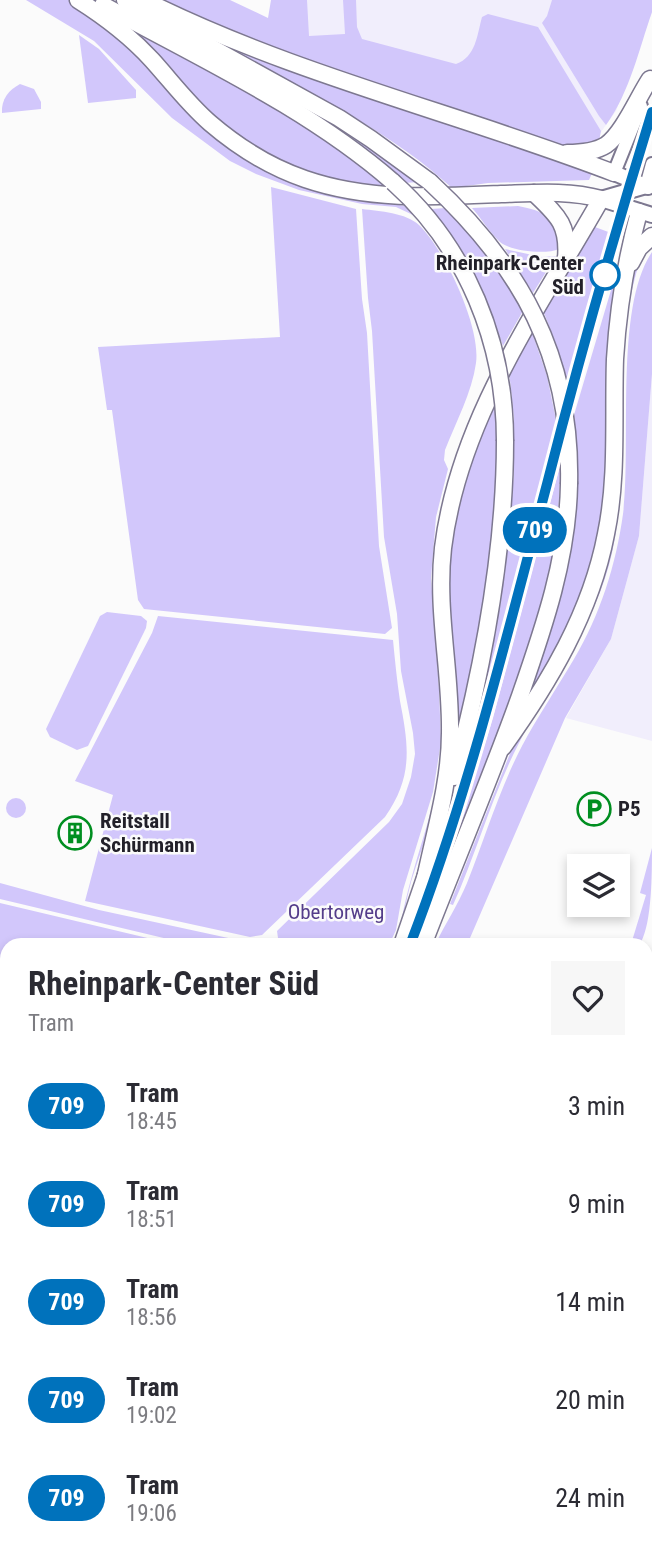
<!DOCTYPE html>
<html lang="en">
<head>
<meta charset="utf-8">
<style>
	body { margin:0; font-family:"Roboto Condensed",sans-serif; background:#f7f7f7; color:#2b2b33; height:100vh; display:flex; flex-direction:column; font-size:26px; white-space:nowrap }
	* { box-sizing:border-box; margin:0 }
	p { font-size:23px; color:#7c7c81 }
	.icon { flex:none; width:38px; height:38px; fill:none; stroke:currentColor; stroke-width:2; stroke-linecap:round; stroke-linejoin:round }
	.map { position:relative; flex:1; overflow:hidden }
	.panel { position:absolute; left:0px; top:938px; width:653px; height:625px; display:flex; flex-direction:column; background:#fff; border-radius:21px 21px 0 0; box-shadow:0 4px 10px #0003 }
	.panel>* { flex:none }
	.badge { padding:0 14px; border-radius:23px; font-size:24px; line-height:46px }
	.tools { position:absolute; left:567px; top:854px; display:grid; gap:14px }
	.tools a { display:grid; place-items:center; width:63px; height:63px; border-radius:0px; background:#fff; box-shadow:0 4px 10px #0003; font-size:35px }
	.map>.badge { position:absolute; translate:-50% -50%; box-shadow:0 0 0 4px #fff }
	.round { display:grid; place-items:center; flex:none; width:74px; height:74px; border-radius:0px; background:#f7f7f7 }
	.summary { display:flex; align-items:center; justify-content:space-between; height:119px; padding:0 28px }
	h1 { font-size:33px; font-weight:700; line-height:52px }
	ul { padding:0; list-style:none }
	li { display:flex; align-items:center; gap:21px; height:98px; padding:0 28px }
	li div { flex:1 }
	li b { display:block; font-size:26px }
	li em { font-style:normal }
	li .badge { min-width:77px; font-weight:700; text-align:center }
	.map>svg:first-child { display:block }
	.built { fill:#f1eefc }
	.green { fill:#d2c7fb }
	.water { fill:#b8a9eb }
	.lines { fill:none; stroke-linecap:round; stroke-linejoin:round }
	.street-casing { stroke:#7d7890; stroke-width:12 }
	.secondary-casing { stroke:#7d7890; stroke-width:16 }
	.primary-casing { stroke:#7d7890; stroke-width:18 }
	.highway-casing { stroke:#7d7890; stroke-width:19 }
	.street { stroke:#fff; stroke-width:9 }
	.secondary { stroke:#fff; stroke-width:12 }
	.primary { stroke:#fff; stroke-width:14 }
	.highway { stroke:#fff; stroke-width:16 }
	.tram { stroke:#3f3d45; stroke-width:2 }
	.highway-bridge-casing { stroke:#7d7890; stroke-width:19; stroke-linecap:butt }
	.highway-bridge { stroke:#fff; stroke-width:16 }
	.line-casing { stroke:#fff; stroke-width:16 }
	.line { stroke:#0072bc; stroke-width:10 }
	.stop-dot { fill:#fff; stroke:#0072bc; stroke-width:3.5 }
	.labels { text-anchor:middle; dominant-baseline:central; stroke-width:5; stroke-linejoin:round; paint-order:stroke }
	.stop-label { font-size:21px; font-weight:bold; fill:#222029; stroke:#fbfbfb; text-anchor:end }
	.poi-label { font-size:21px; font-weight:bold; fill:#222029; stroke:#fbfbfb; text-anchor:start }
	.park-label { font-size:21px; fill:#543d8a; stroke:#fbfbfb }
</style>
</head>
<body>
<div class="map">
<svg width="652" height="1562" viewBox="0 0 652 1562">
	<rect width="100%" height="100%" fill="#fbfbfb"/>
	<g class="built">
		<polygon points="300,0 652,0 652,12 616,111 596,139 300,60"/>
		<polygon points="652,374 652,741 566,718 611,639 639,536"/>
	</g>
	<g class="green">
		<polygon points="26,0 69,0 83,8 121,36 203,124 340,195 405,206 413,215 396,207 362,204 299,190 256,174 230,161 172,118 94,41"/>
		<polygon points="104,0 113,0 305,106 349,133 420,182 403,183"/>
		<path d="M153 0H230L268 18 271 0H307L309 36 345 34 343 0H356L357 27 362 39 456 64C476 57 477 35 482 17L488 14 538 27 601 131 599 141 575 148 558 145 299 61Z"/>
		<path d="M552 0H652V12C639 49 630 92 606 125L599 116 542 23 547 16Z"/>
		<polygon points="131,29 286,114 339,147 387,189 327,180 269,157 205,112"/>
		<polygon points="79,35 99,49 136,90 136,98 88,103"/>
		<path d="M215 41 593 171 589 180 488 183 452 188C386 127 294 85 215 41Z"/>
		<path d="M20 84 34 89 41 102V109L2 113C1 99 9 90 20 84Z"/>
		<polygon points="271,187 356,209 362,299 367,333 379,546 392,628 385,634 144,609 138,600 112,410 107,410 98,347 280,337"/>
		<path d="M518 206C545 211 551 216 562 241L559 249C546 255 510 251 500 242 490 233 481 218 472 208Z"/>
		<path d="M446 208C477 239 501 273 523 311L503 346C486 295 464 251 431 209Z"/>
		<path d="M362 209C380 211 406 213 419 225 445 250 481 327 476 363 472 392 456 422 445 450L444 460 448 469 436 517 431 578 439 689 441 742 433 792 403 890 396 930 389 945H292L278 938 277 931 389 822 402 804 411 777 415 754 413 733 401 671 397 614 384 537 372 331 368 298Z"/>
		<polygon points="595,227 611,233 590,310 592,311 569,389 556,344 544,313 586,240"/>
		<polygon points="625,239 604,514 589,580 563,638 523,706 570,548 576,503 578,464 574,415 614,280 616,280"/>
		<polygon points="505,249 542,257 556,256 533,293"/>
		<path d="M652 252V374L639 536 611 639 565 718 470 938 469 945H435C445 924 458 905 467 883 485 838 499 790 522 746 538 716 557 688 574 659 600 615 616 565 623 514 632 445 614 308 652 252Z"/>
		<path d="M562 254 561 262C498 365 441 453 438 579 436 641 452 703 444 765 439 805 423 843 411 882 407 898 404 913 400 929 410 866 438 808 444 744 449 690 435 635 435 580 436 454 499 358 562 254Z"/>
		<path d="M641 258C608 353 633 456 612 553 596 624 552 679 519 743 492 795 477 852 453 905L450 904 511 751 593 604 620 401 625 313 633 273 637 261Z"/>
		<polygon points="532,332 547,376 558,429 474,747 437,866 454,809 474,725 494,629 509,535 514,471 514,419 509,371"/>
		<path d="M494 398C497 439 498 480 495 521 488 593 472 665 458 737 454 687 448 636 448 586 448 520 470 458 494 398Z"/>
		<polygon points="561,462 557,533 544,602 513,696 446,869 493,718"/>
		<polygon points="107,612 141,616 147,621 146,628 88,746 77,750 50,737 46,729 100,616"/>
		<path d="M158 616 393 640C395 661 397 681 400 701 409 747 413 777 385 817L262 935 250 937 85 901 113 795 75 781 152 633Z"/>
		<circle cx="16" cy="808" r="10"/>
		<path d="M652 848C652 873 652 922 641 942L632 941 646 895 640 893Z"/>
		<polygon points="0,883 99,910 261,945 193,945 0,899"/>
		<polygon points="0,903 177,945 7,945 7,1189 0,1184"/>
		<polygon points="646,1003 652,1004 652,1431 646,1430"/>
	</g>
	<polygon class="water" points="7,1226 7,1556 646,1556 646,1443 652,1444 652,1562 0,1562 0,1236"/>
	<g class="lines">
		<defs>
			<polyline id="street" points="646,976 652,976"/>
			<g id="secondary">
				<polyline points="614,173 641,106"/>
				<polyline points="646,186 652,164"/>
			</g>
			<g id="primary">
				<polyline points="614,173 648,187"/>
				<polyline points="601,199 652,215"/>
				<polyline points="601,199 646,186"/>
			</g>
			<g id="highway">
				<path d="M78 0C105 17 130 36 152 60 171 81 188 104 210 123 238 147 270 167 305 179 369 201 435 197 501 194 534 193 569 190 601 199 538 310 459 418 443 548 436 610 451 671 450 733 450 782 435 831 425 879"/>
				<polyline points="125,0 339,118 371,139 430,182"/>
				<path d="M144 0C294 75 458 113 614 173"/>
				<path d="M103 5C201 59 308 108 393 182"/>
				<path d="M567 153C580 153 595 152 606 145 623 133 638 97 650 79"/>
				<path d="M534 193C557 215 569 224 566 259"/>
				<polyline points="631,263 639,248 652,236"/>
				<path d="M503 747C549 683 591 613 606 534 618 477 613 417 615 359 618 309 626 260 639 212"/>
				<path d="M454 777C483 668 505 554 505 441"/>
				<polyline points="402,945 428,869"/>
				<path d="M423 945C455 862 490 780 520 696 544 627 568 557 569 484"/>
				<polyline points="162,1562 164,1556"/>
				<polyline points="183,1562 186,1556"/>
			</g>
		</defs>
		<use href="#street" class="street-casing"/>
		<use href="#secondary" class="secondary-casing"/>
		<use href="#primary" class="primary-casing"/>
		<use href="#highway" class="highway-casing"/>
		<use href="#street" class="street"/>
		<use href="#secondary" class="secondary"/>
		<use href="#primary" class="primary"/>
		<use href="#highway" class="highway"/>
		<g class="tram">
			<polyline points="410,945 466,785 547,483 652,112"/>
			<polyline points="176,1562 178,1556"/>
		</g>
		<defs>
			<g id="highway-bridge">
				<path d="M393 182C467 248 505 343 505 441"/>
				<path d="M430 182C521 266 572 357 569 484"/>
			</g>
		</defs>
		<use href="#highway-bridge" class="highway-bridge-casing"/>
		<use href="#highway-bridge" class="highway-bridge"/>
	</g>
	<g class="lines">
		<defs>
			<path id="line" d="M410 945C468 795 506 639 547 484 579 359 614 235 652 112"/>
		</defs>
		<use href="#line" class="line-casing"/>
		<use href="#line" class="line"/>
	</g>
	<defs>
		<symbol id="parking-ring" viewBox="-11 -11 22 22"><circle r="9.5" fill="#fbfbfb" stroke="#008e20" stroke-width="1.5"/><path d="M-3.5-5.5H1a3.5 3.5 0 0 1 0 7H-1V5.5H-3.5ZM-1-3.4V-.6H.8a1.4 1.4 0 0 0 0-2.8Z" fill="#008e20"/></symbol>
		<symbol id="building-ring" viewBox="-11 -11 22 22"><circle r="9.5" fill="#fbfbfb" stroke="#008e20" stroke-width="1.5"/><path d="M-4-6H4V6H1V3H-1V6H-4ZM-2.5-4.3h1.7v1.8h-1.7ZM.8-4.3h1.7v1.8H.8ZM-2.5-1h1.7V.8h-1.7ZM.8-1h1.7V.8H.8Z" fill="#008e20"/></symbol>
	</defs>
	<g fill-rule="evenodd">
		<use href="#parking-ring" x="575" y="790" width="38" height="38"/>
		<use href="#building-ring" x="56" y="814" width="38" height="38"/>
	</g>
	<circle class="stop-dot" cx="605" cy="275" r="14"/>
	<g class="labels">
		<g class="stop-label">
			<text x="584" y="263">Rheinpark-Center<tspan x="584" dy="24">Süd</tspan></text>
		</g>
		<g class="poi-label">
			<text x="618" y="809">P5</text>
			<text x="100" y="821">Reitstall<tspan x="100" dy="24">Schürmann</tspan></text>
		</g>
		<g class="park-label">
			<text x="336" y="912">Obertorweg</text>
		</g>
	</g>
</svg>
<div class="tools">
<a><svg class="icon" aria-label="layers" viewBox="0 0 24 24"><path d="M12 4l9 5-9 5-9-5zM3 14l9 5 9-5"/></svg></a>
</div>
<b class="badge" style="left:535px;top:530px;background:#0072bc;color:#fff">709</b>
<section class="panel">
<div class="summary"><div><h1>Rheinpark-Center Süd</h1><p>Tram</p></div><a class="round"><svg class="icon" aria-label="heart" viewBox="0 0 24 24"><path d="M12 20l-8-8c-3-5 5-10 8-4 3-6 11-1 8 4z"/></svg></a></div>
<ul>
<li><span class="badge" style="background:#0072bc;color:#fff">709</span><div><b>Tram</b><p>18:45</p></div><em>3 min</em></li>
<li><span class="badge" style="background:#0072bc;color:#fff">709</span><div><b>Tram</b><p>18:51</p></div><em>9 min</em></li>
<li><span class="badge" style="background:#0072bc;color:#fff">709</span><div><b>Tram</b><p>18:56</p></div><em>14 min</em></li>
<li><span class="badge" style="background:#0072bc;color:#fff">709</span><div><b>Tram</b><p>19:02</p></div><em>20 min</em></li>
<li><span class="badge" style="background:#0072bc;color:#fff">709</span><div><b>Tram</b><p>19:06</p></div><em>24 min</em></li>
</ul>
</section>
</div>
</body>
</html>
